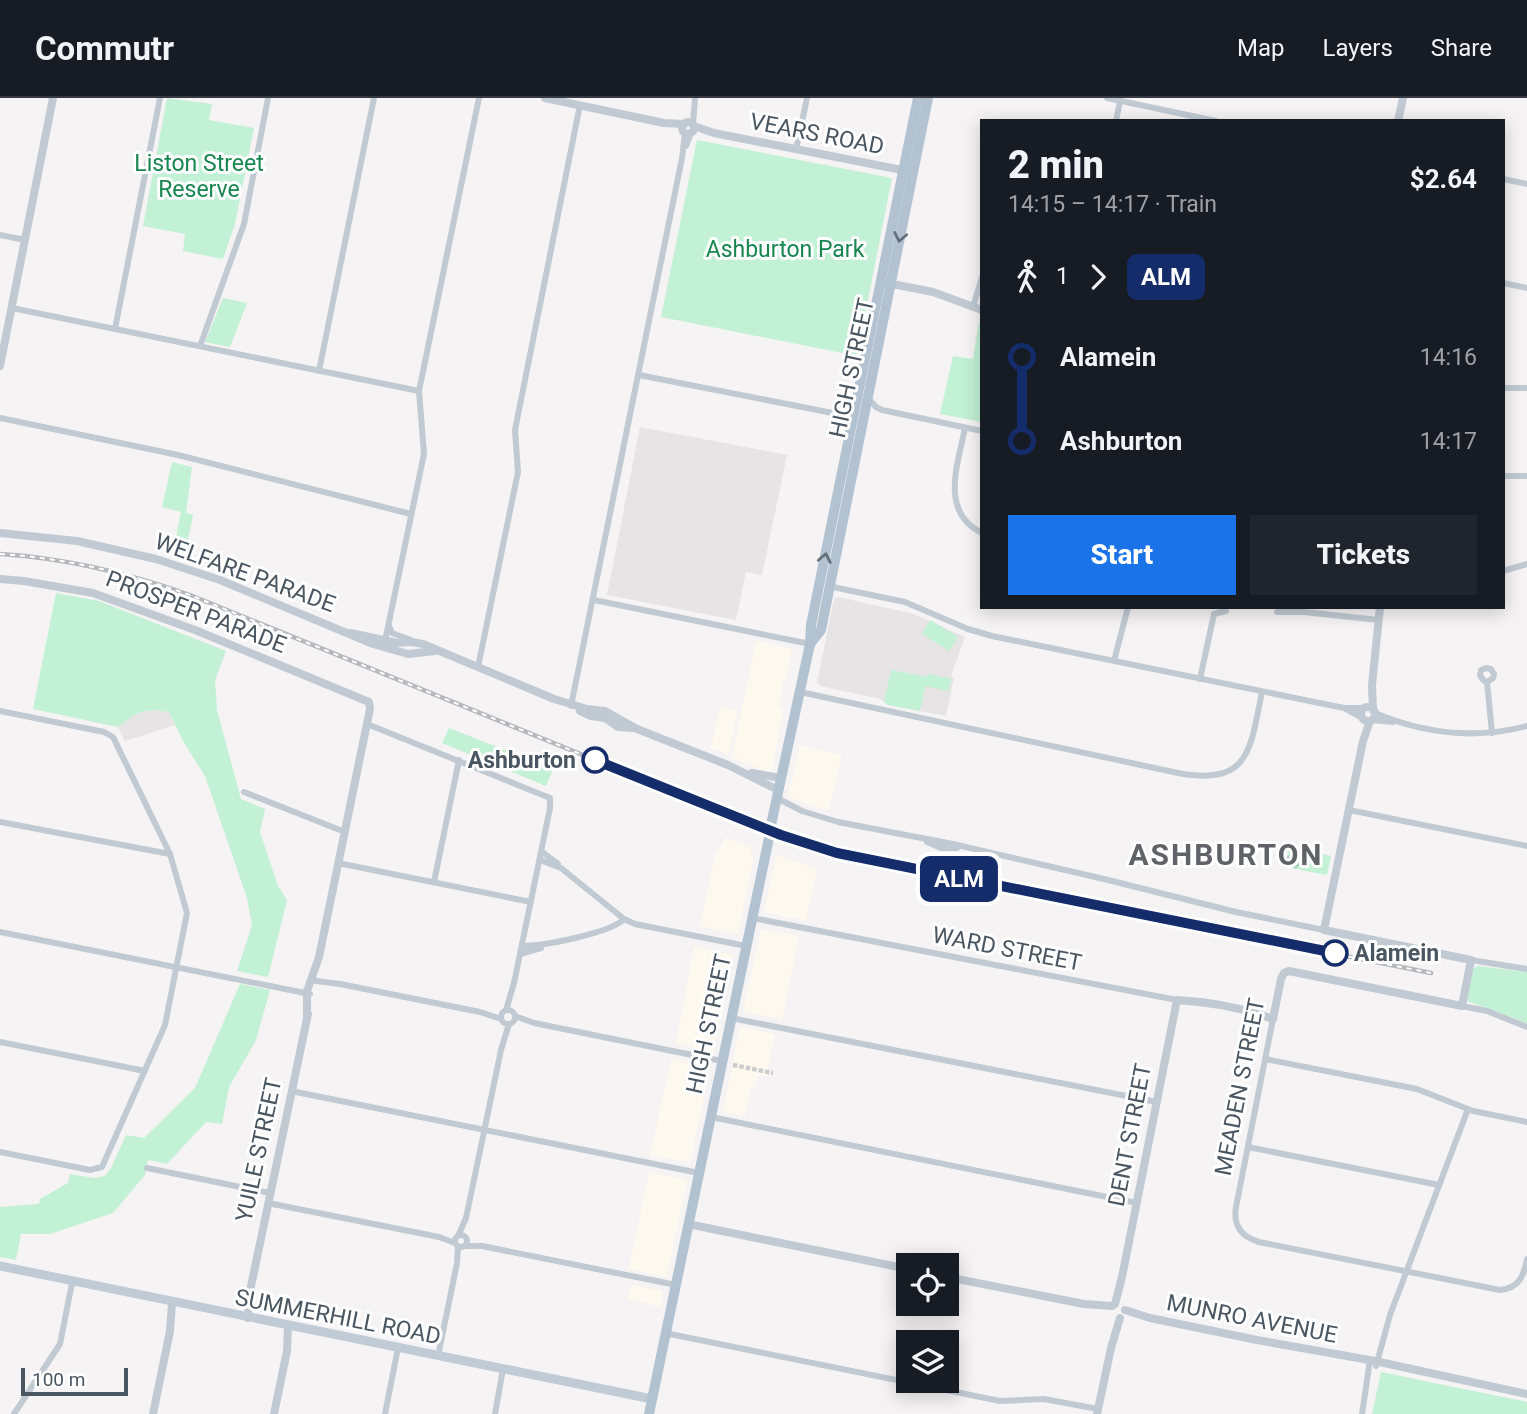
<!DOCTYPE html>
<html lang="en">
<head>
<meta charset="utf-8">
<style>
	body { margin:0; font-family:Roboto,sans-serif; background:#20242c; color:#f1f3f6; height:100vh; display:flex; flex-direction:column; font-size:26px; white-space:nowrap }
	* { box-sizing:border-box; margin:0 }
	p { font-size:23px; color:#9ea1a6 }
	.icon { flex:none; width:38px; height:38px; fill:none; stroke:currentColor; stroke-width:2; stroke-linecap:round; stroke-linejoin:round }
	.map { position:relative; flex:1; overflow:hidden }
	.details { position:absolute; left:980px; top:21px; width:525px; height:490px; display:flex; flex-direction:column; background:#171b24; border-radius:0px; box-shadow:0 4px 18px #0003 }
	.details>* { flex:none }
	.badge { padding:0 14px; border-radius:10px; font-size:24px; line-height:46px }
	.controls { position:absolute; left:896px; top:1155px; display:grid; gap:14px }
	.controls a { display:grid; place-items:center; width:63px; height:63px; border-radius:0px; background:#171b24; box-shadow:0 4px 18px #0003; font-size:35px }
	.scale { position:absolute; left:21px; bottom:18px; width:107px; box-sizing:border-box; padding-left:7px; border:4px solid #4a5661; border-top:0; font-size:19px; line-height:24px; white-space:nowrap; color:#4a5661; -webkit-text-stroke:5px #fff; paint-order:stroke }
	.map>.badge { position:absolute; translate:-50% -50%; box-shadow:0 0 0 4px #fff }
	.legs { display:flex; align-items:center; gap:10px; height:77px; padding:0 28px; font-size:23px }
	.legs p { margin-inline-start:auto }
	.headline { display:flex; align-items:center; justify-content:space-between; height:119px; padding:0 28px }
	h1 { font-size:38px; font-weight:800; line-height:52px }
	.button { display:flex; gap:14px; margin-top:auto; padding:14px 28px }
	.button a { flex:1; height:80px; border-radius:0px; background:#1a73e8; color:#fff; font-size:28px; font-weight:800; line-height:80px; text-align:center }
	.button a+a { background:#20242c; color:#f1f3f6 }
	ul { padding:0 28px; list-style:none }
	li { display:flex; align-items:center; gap:24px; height:84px; font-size:26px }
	li i { display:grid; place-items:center; width:10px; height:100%; margin:0 9px; background:currentColor }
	li i::after { content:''; width:18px; height:18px; margin:-9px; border:5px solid; border-radius:50%; background:#171b24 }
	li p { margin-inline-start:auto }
	li:first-child i { background:linear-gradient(#0000 50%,currentColor 0) }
	li:last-child i { background:linear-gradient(currentColor 50%,#0000 0) }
	header { display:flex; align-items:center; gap:42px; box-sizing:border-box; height:98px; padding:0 35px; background:#171b24; border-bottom:2px solid #363941 }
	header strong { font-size:33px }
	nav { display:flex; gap:38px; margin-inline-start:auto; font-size:24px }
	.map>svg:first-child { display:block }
	.commercial { fill:#fdf9ef }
	.education { fill:#e6e4e5 }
	.green { fill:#c3f1d5 }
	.garden { fill:url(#garden-furrows) }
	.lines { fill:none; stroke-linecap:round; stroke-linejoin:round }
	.pedestrian-tunnel { stroke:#caccce; stroke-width:4.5; stroke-dasharray:4.5 2; stroke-linecap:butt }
	.minor { stroke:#c1cad2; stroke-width:6 }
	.tertiary { stroke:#c1cad2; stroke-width:8 }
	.secondary { stroke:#c1cbd6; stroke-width:9 }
	.primary { stroke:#b3c2d1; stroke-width:10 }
	.rail-casing { stroke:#b5b8bd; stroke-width:4.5 }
	.rail { stroke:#fff; stroke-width:2; stroke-dasharray:5; stroke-linecap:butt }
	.primary-bridge { stroke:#b3c2d1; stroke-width:10 }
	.oneway { stroke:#64717d }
	.line-1-casing { stroke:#fff; stroke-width:16 }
	.line-1 { stroke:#152c6b; stroke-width:10 }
	.stop-1-dot { fill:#fff; stroke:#152c6b; stroke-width:3.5 }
	.labels { text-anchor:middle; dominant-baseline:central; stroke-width:6; stroke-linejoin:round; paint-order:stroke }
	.street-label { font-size:23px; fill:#4a5661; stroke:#fff }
	.park-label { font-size:23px; fill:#17864f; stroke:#fff }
	.stop-label { font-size:23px; font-weight:bold; fill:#4a5661; stroke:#fff; text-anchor:end }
	.district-label { font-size:30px; font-weight:bold; letter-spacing:2px; fill:#5f6368; stroke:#fff }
</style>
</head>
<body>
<header>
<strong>Commutr</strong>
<nav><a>Map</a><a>Layers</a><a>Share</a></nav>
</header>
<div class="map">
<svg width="1527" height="1316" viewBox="0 0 1527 1316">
	<defs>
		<pattern id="garden-furrows" width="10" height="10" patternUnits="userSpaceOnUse" patternTransform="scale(1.75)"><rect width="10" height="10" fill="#c3f1d5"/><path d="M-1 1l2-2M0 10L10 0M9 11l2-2" fill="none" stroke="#a0c6b0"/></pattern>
	</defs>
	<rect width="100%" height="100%" fill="#f5f3f3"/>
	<g class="commercial">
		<polygon points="756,543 792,551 786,581 781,586 783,588 779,608 784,609 772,672 768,674 732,659"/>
		<polygon points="720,609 738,612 728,657 711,650"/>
		<polygon points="800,648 842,657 829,713 788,699"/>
		<polygon points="726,739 750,749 753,763 738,836 700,828 715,757"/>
		<polygon points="776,757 817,771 806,823 764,814"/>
		<polygon points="761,831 799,838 782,921 743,914"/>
		<polygon points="694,849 734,857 714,953 676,945"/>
		<polygon points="740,929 775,936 766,979 758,977 754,992 750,992 745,1019 723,1014"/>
		<polygon points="671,961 710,970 690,1065 650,1057"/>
		<polygon points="649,1074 687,1082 667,1179 629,1171"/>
		<polygon points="631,1187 663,1193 660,1209 628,1201"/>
	</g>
	<g class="education">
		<polygon points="640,329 787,357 762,477 746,474 736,522 607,497"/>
		<polygon points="838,499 914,516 965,539 951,578 954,580 946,618 888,607 880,601 820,588 817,584 834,501"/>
		<polygon points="152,610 169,614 175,627 125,643 118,629 132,618"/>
	</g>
	<g class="green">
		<polygon points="167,0 212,6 209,22 254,30 235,126 223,161 183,153 185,136 143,128"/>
		<polygon points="697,42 892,80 857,258 661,219"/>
		<polygon points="223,200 247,205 230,249 205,244"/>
		<polygon points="979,223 982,224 982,324 940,316 953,258 973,261"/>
		<polygon points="172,364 192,369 186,415 193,417 184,461 172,458 181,414 162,409"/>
		<path d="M56 495 99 503 226 553 215 582 217 612 241 701 265 711 260 734 278 788 287 802 268 879 237 873 252 827 247 800 205 678 183 643 169 614C146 609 136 614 118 629L33 611Z"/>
		<polygon points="930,522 958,539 949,553 922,536"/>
		<polygon points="891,572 927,579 928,576 952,581 948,593 925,588 920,613 888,607 884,604"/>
		<polygon points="449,630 553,671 546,688 442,645"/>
		<polygon points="1309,753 1331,758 1327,777 1305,773"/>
		<polygon points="1478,868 1527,874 1527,925 1467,903 1472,871"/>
		<polygon points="240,886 270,892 256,942 229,989 222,1026 206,1024 167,1066 148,1062 145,1077 113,1115 50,1136 21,1136 16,1162 0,1159 0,1109 39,1106 40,1101 68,1085 70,1076 94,1080 105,1078 111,1070 126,1037 144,1040 195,990"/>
		<polygon points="1381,1274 1527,1304 1527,1316 1372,1316"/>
	</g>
	<polygon class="garden" points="1289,749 1309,753 1305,773 1285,768"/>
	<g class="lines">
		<polyline class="pedestrian-tunnel" points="733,967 773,975"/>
		<g class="minor">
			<polyline points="1107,0 1216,23"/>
			<polyline points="1116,23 1120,3"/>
			<polyline points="693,26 695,0"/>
			<polyline points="686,48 691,35"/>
			<polyline points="796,52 807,0"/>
			<polyline points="1503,81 1527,86"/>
			<polyline points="0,137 25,142"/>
			<polyline points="1503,185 1527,190"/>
			<polyline points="973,209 982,179"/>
			<polyline points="12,210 419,293"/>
			<polyline points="115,231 160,0"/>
			<polyline points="200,248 244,126 268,0"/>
			<polyline points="319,273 374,0"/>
			<polyline points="639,277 853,319"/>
			<polyline points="1503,290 1527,290"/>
			<polyline points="868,300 876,309 882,312 982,333"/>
			<polyline points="0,320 178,357 411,416"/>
			<path d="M965 330C958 366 939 414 982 435"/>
			<polyline points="1503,378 1527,378"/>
			<polyline points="1503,473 1527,466"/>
			<polyline points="828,488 905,504 968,531 992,538 1344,610 1364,610"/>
			<polyline points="594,502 810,546"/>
			<polyline points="1277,514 1304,514 1379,522"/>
			<polyline points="389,528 392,535 411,542"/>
			<polyline points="385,543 424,356 419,293 479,0"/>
			<polyline points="1114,563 1128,509"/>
			<polyline points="478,569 518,374 515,332 580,7"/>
			<polyline points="1200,581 1214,516 1226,513"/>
			<polyline points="1487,584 1493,580 1494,576 1491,571 1486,570 1481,572 1480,577 1483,582 1487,584 1492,635"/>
			<path d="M800 594 1178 675C1250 688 1250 652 1262 594"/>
			<polyline points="571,608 682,60 685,35"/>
			<polyline points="1346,611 1361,619"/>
			<polyline points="0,613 104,634 113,639 170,756 187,815 165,927 102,1069 90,1072 0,1054"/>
			<path d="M1375 615C1425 636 1474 642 1527 628"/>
			<polyline points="1372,622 1393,624"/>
			<polyline points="367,626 550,700 550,710 514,885 506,912"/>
			<polyline points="244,694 345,734"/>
			<polyline points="777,700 802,713 838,724 953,746 1104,781 1236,814 1324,832"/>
			<polyline points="1349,712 1527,748"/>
			<polyline points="0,724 170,756"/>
			<polyline points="927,744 941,750 957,750"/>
			<polyline points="542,754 558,766"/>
			<polyline points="540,762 561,770 624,821"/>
			<polyline points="338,765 531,804"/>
			<polyline points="434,784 459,662"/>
			<polyline points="752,820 1177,902"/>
			<polyline points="0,834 310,896"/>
			<path d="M522 848C543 848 611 835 624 821L635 826 746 848"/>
			<polyline points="520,856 541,850"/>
			<polyline points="1471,862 1527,871"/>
			<polyline points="312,880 316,883 340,886 480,914 501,921"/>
			<polyline points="1462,908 1487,913 1527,929"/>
			<circle cx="508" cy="919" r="7"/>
			<polyline points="515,918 534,925 722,963"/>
			<polyline points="731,920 1157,1004"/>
			<path d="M1273 921 1236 1109C1233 1127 1241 1139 1259 1144L1500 1192C1519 1190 1524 1178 1527 1161"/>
			<polyline points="0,944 145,973"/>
			<polyline points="1265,961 1417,991 1473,1013 1527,1024"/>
			<polyline points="291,993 699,1075"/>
			<polyline points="711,1019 1137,1105"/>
			<polyline points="1248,1049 1439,1087"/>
			<polyline points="147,1070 270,1095"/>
			<polyline points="268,1105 439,1139 455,1145"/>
			<polyline points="459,1136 466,1120 501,952 509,926"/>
			<circle cx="461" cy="1143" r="6"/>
			<polyline points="465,1148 482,1148 676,1187"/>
			<polyline points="665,1235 1000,1303 1044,1301 1098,1311"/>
			<polyline points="438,1258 457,1165 458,1148"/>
			<polyline points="1376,1268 1390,1217 1468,1011"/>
			<polyline points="14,1316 60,1246 72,1185"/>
			<polyline points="385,1316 398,1250"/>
			<polyline points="495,1316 503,1271"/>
			<polyline points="1362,1316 1370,1262"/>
		</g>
		<g class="tertiary">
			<polyline points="545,0 664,25 684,26"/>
			<polyline points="1398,23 1403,0"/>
			<circle cx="688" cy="30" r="6"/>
			<polyline points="694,28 714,35 907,73"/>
			<polyline points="887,185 933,194 982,212"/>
			<polyline points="0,268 53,0"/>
			<polyline points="0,435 77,443 156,461 220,482 373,546 408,556 435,553"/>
			<polyline points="0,481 24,483 93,495 195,532 369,604 370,611 319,859 307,893 307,918"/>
			<polyline points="351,535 397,545 412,544 423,546 554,601 587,611 605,613 637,631 728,667 778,692"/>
			<circle cx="1368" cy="616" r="7"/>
			<polyline points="1373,612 1372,587 1380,509"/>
			<polyline points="580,613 591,618 605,620 618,629 633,630"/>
			<polyline points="752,675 781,680"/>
			<polyline points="688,1126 908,1171"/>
			<polyline points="947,1179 1084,1206 1112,1208"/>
			<path d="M1115 1206 1122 1179 1177 902C1209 904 1243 910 1273 921L1281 881 1284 875 1289 873 1462 908 1471 862 1324 832 1363 643 1370 623"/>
			<polyline points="1125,1212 1150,1220 1257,1242 1375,1263 1527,1296"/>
			<polyline points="248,1220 250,1193 308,916"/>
			<polyline points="153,1316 170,1233 172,1205"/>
			<polyline points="274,1316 287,1253 288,1228"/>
			<polyline points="1097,1316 1111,1250 1120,1220"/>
		</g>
		<polyline class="secondary" points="0,1168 652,1301"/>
		<g class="primary">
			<polyline points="810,546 821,532 928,0"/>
			<polyline points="771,727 810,546 811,527 918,0"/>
			<polyline points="649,1316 769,740"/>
		</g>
		<defs>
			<g id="rail">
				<path d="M0 456C65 460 128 475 190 497L755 727"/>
				<polyline points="781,737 823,751 875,764 1431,875"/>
			</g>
		</defs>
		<use href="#rail" class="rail-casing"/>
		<use href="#rail" class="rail"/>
		<polyline class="primary-bridge" points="769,740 771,727"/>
	</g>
	<defs><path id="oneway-chevron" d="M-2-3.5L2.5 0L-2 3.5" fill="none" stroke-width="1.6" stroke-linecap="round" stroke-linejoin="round" transform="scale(1.75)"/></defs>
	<g class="oneway">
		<use href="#oneway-chevron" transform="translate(900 139) rotate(101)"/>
		<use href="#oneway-chevron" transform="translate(825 460) rotate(-79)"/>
	</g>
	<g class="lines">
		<defs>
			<polyline id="line-1" points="595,662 781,737 837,755 1335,855"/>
		</defs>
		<use href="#line-1" class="line-1-casing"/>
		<use href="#line-1" class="line-1"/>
	</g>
	<g class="stop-1-dot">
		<circle cx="595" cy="662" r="12"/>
		<circle cx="1335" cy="855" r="12"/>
	</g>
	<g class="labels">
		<g class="street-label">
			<text transform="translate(817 36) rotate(11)">VEARS ROAD</text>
			<text transform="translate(852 270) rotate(-78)">HIGH STREET</text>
			<text transform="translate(245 475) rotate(20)">WELFARE PARADE</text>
			<text transform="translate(196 514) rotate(21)">PROSPER PARADE</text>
			<text transform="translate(1007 851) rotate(11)">WARD STREET</text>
			<text transform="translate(709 926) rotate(-78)">HIGH STREET</text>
			<text transform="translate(1240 989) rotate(-79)">MEADEN STREET</text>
			<text transform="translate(1130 1037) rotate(-79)">DENT STREET</text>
			<text transform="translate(259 1052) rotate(-78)">YUILE STREET</text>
			<text transform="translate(338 1219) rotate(11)">SUMMERHILL ROAD</text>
			<text transform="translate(1252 1221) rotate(11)">MUNRO AVENUE</text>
		</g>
		<g class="park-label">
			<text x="199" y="65">Liston Street<tspan x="199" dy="26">Reserve</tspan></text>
			<text x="785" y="151">Ashburton Park</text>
		</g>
		<g class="stop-label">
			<text x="576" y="662">Ashburton</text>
			<text x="1354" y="855" text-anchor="start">Alamein</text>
		</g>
		<g class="district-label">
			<text x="1226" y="756">ASHBURTON</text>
		</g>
	</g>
</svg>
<div class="controls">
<a><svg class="icon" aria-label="locate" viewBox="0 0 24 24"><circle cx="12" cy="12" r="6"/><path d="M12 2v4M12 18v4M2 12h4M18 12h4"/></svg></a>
<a><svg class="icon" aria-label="layers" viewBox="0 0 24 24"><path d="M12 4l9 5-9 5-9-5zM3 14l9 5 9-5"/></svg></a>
</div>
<div class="scale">100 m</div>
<b class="badge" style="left:959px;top:781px;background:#152c6b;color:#fff">ALM</b>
<section class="details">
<div class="headline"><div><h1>2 min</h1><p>14:15 – 14:17 · Train</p></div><b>$2.64</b></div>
<div class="legs"><svg class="icon" aria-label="walk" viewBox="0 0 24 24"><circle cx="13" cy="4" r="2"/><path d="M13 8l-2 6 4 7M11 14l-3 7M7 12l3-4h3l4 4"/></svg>1<svg class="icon" aria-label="forward" viewBox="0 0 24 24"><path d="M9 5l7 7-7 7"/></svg><b class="badge" style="background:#152c6b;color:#fff">ALM</b></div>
<ul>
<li><i style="color:#152c6b"></i><b>Alamein</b><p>14:16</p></li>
<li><i style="color:#152c6b"></i><b>Ashburton</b><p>14:17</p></li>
</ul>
<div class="button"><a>Start</a><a>Tickets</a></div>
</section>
</div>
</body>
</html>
